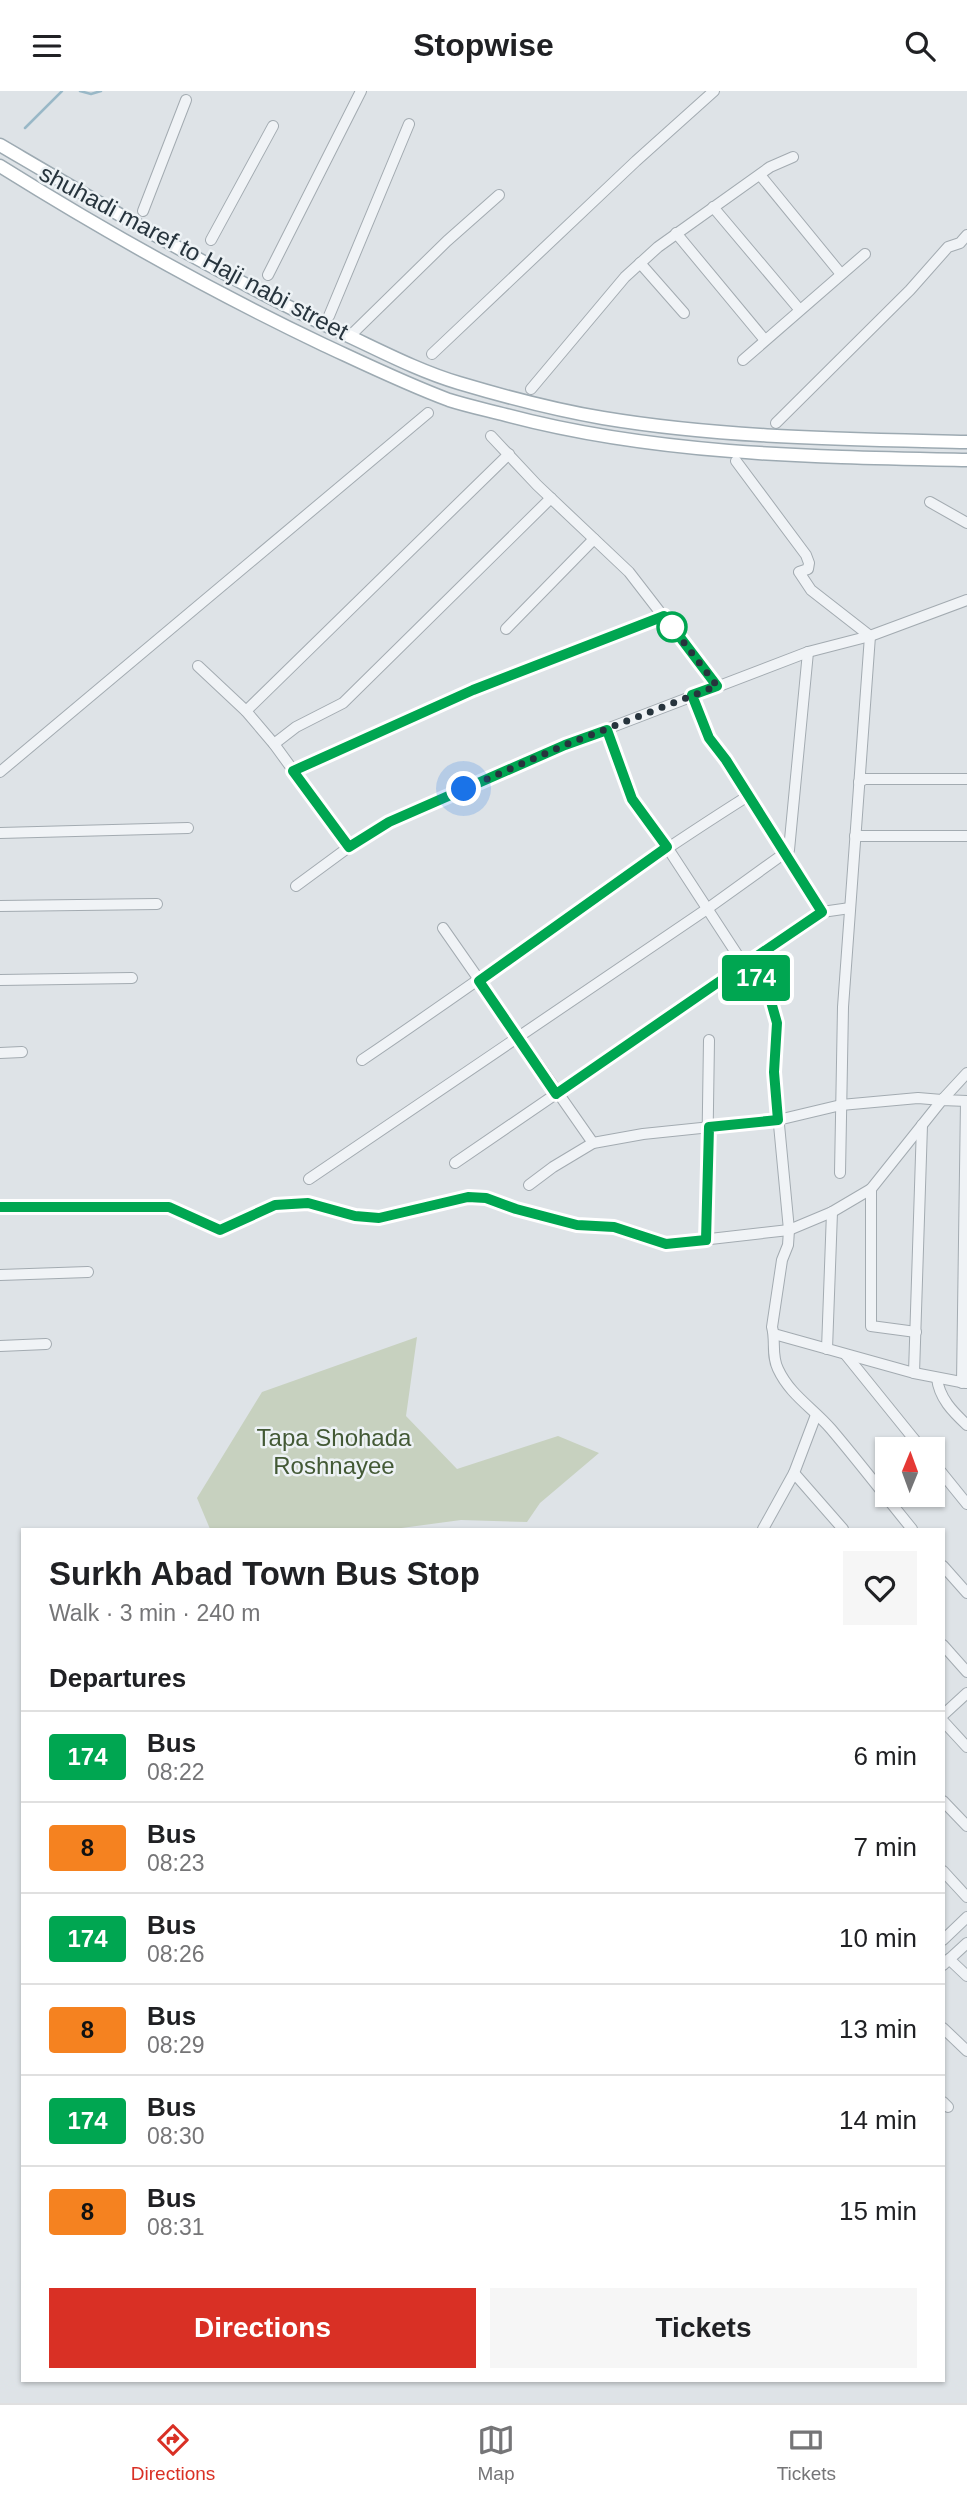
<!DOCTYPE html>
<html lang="en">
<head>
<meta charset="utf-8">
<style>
	body { margin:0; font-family:Helvetica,sans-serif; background:#f6f6f6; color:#202124; height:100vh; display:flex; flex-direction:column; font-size:26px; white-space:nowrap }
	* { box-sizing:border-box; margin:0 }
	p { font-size:23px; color:#757577 }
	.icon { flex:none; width:38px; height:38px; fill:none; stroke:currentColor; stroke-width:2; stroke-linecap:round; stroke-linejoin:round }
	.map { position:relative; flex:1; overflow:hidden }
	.drawer { position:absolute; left:21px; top:1437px; width:924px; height:854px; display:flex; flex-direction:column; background:#fff; border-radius:0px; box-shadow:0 2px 5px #0004 }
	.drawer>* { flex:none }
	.badge { padding:0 14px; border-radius:5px; font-size:24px; line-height:46px }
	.needle { width:46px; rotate:1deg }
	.buttons { position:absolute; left:875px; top:1346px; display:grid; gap:14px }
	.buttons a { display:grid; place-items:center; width:70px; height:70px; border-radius:0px; background:#fff; box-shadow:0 2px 5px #0004; font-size:35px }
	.you { position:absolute; width:35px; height:35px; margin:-18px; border:5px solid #fff; border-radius:50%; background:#1a73e8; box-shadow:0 0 0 10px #1a73e833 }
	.map>.badge { position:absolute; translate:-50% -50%; box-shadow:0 0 0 4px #fff }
	h2 { padding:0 28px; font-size:26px; line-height:63px }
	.round { display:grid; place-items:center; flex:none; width:74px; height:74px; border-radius:0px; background:#f6f6f6 }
	.overview { display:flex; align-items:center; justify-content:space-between; height:119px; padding:0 28px }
	h1 { font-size:33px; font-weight:700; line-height:52px }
	.primary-button { display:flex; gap:14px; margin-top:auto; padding:14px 28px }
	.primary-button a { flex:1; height:80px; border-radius:0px; background:#d93025; color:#fff; font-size:28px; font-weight:700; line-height:80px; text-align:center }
	.primary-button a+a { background:#f6f6f6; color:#202124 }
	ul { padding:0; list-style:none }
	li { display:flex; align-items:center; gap:21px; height:91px; padding:0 28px; border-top:2px solid #e0e0e0 }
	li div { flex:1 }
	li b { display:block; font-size:26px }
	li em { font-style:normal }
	li .badge { min-width:77px; font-weight:700; text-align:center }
	header { display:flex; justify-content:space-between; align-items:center; height:91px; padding:0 28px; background:#fff; font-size:32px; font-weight:700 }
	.tab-bar { display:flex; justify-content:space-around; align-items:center; height:98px; border-top:2px solid #e0e0e0; background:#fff; font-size:19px; color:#757577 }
	.tab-bar a { display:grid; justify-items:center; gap:4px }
	.tab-bar .on { color:#d93025 }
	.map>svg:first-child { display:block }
	.green { fill:#c7d1bf }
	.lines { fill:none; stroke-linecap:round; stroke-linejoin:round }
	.stream { stroke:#99b8c7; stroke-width:2.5 }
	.minor-casing { stroke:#a3abb1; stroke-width:12 }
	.major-casing { stroke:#9daab2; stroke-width:15 }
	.minor { stroke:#f0f3f6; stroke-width:10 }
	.major { stroke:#fff; stroke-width:12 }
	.line-casing { stroke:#fff; stroke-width:16 }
	.line { stroke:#00a651; stroke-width:10 }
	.walk { stroke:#27343d; stroke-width:7; stroke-dasharray:0 12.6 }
	.stop-dot { fill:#fff; stroke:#00a651; stroke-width:3.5 }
	.labels { text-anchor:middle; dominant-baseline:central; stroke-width:5; stroke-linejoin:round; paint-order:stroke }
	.street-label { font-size:24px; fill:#27343d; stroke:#edf2f5 }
	.park-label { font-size:24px; fill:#435935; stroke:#edf2f5 }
</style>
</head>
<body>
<header><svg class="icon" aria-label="menu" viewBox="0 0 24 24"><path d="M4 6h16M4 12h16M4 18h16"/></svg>Stopwise<svg class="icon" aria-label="search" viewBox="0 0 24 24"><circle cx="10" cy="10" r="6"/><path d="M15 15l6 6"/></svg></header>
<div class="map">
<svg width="967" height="2312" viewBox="0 0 967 2312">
	<rect width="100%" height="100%" fill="#dee3e7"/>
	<polygon class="green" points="417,1246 406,1325 457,1378 558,1345 599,1362 540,1412 527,1431 461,1429 394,1438 210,1438 197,1407 262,1301"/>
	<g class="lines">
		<g class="stream">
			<polyline points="80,0 91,3 101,0"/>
			<polyline points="25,37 62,0"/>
		</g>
		<defs>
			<g id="minor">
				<polyline points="760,84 841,183"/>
				<polyline points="713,116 799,218"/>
				<polyline points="143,120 186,9"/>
				<polyline points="676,142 764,248"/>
				<polyline points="211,149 273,35"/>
				<polyline points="640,172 684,222"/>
				<polyline points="268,184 361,0"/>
				<polyline points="329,225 409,33"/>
				<polyline points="353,242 447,150 499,104"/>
				<polyline points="432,263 636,70 714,0"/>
				<polyline points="743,269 865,163"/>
				<polyline points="531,298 625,186 658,156 770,76 793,66"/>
				<polyline points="776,332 910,199 948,156 960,152 967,144"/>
				<polyline points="491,345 537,394 629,481 717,595"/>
				<polyline points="736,370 806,464 809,472 808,478 799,481 811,499 870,545 843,916 840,1082"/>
				<polyline points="930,411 967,432"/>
				<polyline points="506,538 594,448"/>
				<polyline points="198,575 246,620 274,653 349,756"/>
				<polyline points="692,604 709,647 726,669 822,821"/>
				<polyline points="246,620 509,363"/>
				<path d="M608 639 632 708 667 756 744 874 768 900 777 931 774 981 789 1139 788 1154 782 1169 772 1236C776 1250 771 1264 778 1278 790 1304 813 1317 831 1338 859 1371 885 1405 912 1438"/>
				<polyline points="274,653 296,636 343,612 551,407"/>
				<polyline points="293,680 473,599 664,525"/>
				<polyline points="0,681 428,322"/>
				<polyline points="859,691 865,688 967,688"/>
				<polyline points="0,742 188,737"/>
				<polyline points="855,745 967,745"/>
				<polyline points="296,795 349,756 389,731 565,654 808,561 870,545 967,509"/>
				<polyline points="0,815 157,813"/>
				<polyline points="443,837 593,1052"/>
				<polyline points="0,889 132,887"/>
				<polyline points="0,962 22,961"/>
				<path d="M362 969C491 882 616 788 748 705"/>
				<polyline points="455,1072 822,821 850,817"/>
				<polyline points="309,1088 707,818 789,759 808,561"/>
				<polyline points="529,1094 553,1076 593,1052 643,1043 778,1029 841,1014 918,1007 942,1009 967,982"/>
				<polyline points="871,1098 871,1235 916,1241"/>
				<polyline points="0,1116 169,1117 220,1139 275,1114 308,1112 355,1125 379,1127 468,1106 486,1107 516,1118 577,1134 614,1137 666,1153 789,1139 832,1121 871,1098 942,1009 967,1010"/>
				<polyline points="706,1149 709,949"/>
				<polyline points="0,1184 88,1181"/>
				<polyline points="774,1243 914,1282 966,1292"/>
				<polyline points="0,1255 46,1253"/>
				<polyline points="827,1258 832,1121"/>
				<polyline points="846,1264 922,1358"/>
				<polyline points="914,1282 922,1034"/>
				<path d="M937 1287C939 1307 953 1321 967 1334"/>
				<polyline points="962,1292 966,1010"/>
				<polyline points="933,1371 967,1413"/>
				<polyline points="794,1382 843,1438"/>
				<polyline points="763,1438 794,1382 816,1324"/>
				<polyline points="943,1475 967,1502"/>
				<polyline points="943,1554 967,1581"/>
				<polyline points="943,1624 967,1602"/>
				<polyline points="943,1630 967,1656"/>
				<polyline points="943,1710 967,1735"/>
				<polyline points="943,1780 967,1806"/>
				<polyline points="943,1849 967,1826"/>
				<polyline points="949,1868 967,1885"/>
				<polyline points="943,1874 967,1852"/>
				<polyline points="943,1937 967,1960"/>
				<polyline points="943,2011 948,2016"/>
			</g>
			<g id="major">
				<path d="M0 54C111 119 222 185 338 240 377 258 418 280 459 292 506 306 555 319 603 327 723 347 846 348 967 351"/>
				<path d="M0 75C104 140 213 201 324 254 365 273 406 293 449 309 468 315 487 319 506 324 656 364 813 366 967 369"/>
			</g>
		</defs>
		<use href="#minor" class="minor-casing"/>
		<use href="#major" class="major-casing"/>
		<use href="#minor" class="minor"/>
		<use href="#major" class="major"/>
	</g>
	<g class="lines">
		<defs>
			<polyline id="line" points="0,1116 169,1116 220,1139 275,1114 308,1112 355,1125 379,1127 468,1106 486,1107 516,1118 577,1134 614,1136 666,1153 706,1149 709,1036 778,1029 774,981 777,932 768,900 744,874 822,821 726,669 709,647 692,604 717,595 664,525 473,599 293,680 349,756 389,731 565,654 607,639 632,708 667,756 479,890 556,1003 723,888"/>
		</defs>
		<use href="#line" class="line-casing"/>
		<use href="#line" class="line"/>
		<polyline class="walk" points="464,698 565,654 717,595 672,536"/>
	</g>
	<circle class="stop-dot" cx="672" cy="536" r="14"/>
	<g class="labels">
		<g class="street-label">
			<text transform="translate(194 161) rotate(28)">shuhadi maref to Haji nabi street</text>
		</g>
		<g class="park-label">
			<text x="334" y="1346">Tapa Shohada<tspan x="334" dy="28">Roshnayee</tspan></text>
		</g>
	</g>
</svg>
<div class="buttons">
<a><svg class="needle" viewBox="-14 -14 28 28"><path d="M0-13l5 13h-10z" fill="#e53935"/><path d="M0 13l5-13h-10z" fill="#757577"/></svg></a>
</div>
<div class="you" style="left:464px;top:698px"></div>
<b class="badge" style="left:756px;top:887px;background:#00a651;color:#fff">174</b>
<section class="drawer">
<div class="overview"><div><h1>Surkh Abad Town Bus Stop</h1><p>Walk · 3 min · 240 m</p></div><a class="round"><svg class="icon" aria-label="heart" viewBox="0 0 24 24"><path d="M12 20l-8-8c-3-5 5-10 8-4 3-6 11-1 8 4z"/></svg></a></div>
<h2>Departures</h2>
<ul>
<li><span class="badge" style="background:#00a651;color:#fff">174</span><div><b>Bus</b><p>08:22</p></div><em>6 min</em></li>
<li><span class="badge" style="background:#f58220;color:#111">8</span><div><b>Bus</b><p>08:23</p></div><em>7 min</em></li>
<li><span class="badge" style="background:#00a651;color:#fff">174</span><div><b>Bus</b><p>08:26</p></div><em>10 min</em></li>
<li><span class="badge" style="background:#f58220;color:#111">8</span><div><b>Bus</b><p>08:29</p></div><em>13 min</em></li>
<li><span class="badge" style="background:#00a651;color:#fff">174</span><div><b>Bus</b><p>08:30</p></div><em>14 min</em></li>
<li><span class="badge" style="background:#f58220;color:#111">8</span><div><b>Bus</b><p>08:31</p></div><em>15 min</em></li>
</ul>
<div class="primary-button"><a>Directions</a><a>Tickets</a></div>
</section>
</div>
<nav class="tab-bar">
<a class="on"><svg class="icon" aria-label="directions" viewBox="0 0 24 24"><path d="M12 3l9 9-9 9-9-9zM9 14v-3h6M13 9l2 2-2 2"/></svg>Directions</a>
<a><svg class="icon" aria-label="map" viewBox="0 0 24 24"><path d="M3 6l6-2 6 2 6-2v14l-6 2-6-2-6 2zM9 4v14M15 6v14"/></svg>Map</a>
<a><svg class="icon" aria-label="tickets" viewBox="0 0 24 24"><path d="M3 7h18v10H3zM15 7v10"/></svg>Tickets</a>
</nav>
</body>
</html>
